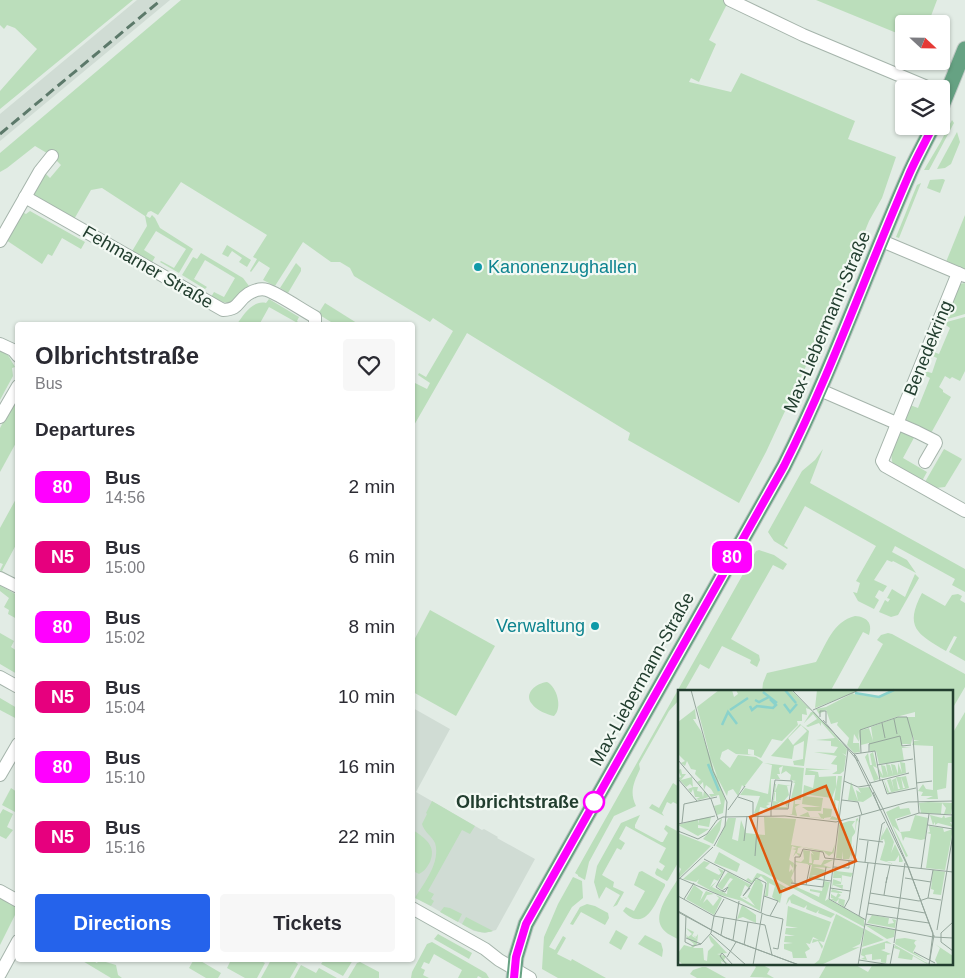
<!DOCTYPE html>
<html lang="en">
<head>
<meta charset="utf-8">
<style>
	body { margin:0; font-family:Helvetica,sans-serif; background:#f7f7f7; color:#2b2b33; height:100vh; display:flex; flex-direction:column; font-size:19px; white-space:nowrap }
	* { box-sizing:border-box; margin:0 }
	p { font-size:16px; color:#7c7c81 }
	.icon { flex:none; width:28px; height:28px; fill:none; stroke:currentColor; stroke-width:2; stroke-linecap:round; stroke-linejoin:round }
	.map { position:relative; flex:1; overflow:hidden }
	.side { position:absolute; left:15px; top:322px; width:400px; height:640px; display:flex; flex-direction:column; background:#fff; border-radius:5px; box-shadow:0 1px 4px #0004 }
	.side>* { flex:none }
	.badge { padding:0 10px; border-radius:8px; font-size:18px; line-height:32px }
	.needle { width:32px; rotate:112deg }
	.fabs { position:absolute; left:895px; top:15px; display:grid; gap:10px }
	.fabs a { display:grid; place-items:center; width:55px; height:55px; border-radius:5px; background:#fff; box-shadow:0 1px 4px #0004; font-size:25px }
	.map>.badge { position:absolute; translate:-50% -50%; box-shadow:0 0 0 2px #fff }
	h2 { padding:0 20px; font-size:19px; line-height:45px }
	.round { display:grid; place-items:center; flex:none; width:52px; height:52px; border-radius:5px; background:#f7f7f7 }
	.overview { display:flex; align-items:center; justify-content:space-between; height:85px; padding:0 20px }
	h1 { font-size:24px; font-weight:600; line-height:38px }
	.button { display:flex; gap:10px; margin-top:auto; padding:10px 20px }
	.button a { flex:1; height:58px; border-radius:5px; background:#2563eb; color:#fff; font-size:20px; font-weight:600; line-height:58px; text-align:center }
	.button a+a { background:#f7f7f7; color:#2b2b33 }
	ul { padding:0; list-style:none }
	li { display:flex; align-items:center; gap:15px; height:70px; padding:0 20px }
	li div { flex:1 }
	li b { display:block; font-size:19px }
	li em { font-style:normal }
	li .badge { min-width:55px; font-weight:700; text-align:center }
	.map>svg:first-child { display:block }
	.built { fill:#d0dcd4 }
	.green { fill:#bbdebb }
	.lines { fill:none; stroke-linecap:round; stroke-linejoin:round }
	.street-casing { stroke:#a5b4ab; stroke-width:14 }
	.primary-casing { stroke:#c1c9c5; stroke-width:17 }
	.street { stroke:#fff; stroke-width:12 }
	.primary { stroke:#66a283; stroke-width:15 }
	.rail { stroke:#5c796a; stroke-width:3; stroke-dasharray:10 5; stroke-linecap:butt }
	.line-casing { stroke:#fff; stroke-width:11 }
	.line { stroke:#f0f; stroke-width:8 }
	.culture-dot { fill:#0f9aa8; stroke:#f3f9f4; stroke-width:2 }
	.stop-dot { fill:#fff; stroke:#f0f; stroke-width:2.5 }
	.labels { text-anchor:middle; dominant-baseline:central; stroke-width:4.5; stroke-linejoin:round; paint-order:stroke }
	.street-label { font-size:18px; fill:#223e2f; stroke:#f3f9f4 }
	.culture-label { font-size:18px; fill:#0d838f; stroke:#f3f9f4; text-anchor:start }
	.stop-label { font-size:18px; font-weight:bold; fill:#223e2f; stroke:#f3f9f4; text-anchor:end }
	.inset-river { fill:none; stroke:#8ad2cb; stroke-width:2.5 }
	.inset-road { fill:none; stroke:#95a69c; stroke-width:1 }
	.view { fill:#de580e; fill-opacity:0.15; stroke:#de580e; stroke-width:2.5 }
	.inset-edge { fill:none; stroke:#223e2f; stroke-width:2.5 }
</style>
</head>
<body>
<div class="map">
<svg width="965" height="978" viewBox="0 0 965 978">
	<rect width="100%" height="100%" fill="#e2ece5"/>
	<g class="built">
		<polygon points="137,0 170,0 0,141 0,114"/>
		<polygon points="413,708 450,729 416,792 482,830 484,829 498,837 497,838 535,859 496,930 485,933 474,931 413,896"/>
	</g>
	<g class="green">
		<polygon points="0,0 133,0 0,109 0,91 37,49 15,28 7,25 4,29 0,25"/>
		<polygon points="181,0 729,0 709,40 716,44 699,82 691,78 689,82 731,92 741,73 855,121 848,139 896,157 882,198 869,221 831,315 819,338 766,452 739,503 628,440 630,433 467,333 413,427 413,382 427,389 430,383 418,375 419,373 426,377 453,331 433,318 430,322 354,276 350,268 340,262 331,262 303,242 275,286 263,280 270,268 259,261 251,272 250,271 257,259 253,257 267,235 181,182 158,215 151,211 148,212 146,216 150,218 152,215 155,218 160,228 193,249 179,273 160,262 161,261 174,268 186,249 156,231 144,250 155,257 151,264 131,253 147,226 145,216 102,188 91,190 73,221 34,196 34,192 45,173 50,178 61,165 56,160 57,159 35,146 7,168 0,172 0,153"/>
		<polygon points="816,0 937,0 928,24 904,24 904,36"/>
		<polygon points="952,120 954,123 929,170 924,170 940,143"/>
		<polygon points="957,132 960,142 951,164 945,168 937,169"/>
		<polygon points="943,179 945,180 940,193 927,188 930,180"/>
		<polygon points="921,183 899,238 896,237 917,185"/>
		<polygon points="30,211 85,242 81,249 62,238 52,256 48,254 42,264 6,240 22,212 26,214"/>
		<polygon points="965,215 965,271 946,262"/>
		<polygon points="227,245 251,260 247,267 239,262 242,258 232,251 228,257 222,254"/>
		<path d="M201 253 243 278 249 286C244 289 243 294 238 299 229 306 220 302 211 297L214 292 224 297 235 278 205 260 194 279 207 287 205 289 182 275 193 257 197 259Z"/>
		<polygon points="296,263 301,268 301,271 288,293 280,288"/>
		<polygon points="965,283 965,314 944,320 959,284"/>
		<path d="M269 299 299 317 297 321 301 325 269 307 259 325H236C244 315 252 300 266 303Z"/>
		<polygon points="325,303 360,325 336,325 318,314"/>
		<polygon points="965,317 965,371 960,381 952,377 950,379 945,376 939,387 943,390 943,392 951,397 930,435 904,421 910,405 918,408 930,378 922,374 924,371 932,373 937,358 930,355 931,351 939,354 950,328 943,323"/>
		<polygon points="0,350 8,355 15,367 12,368 13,376 0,400"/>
		<polygon points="17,396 17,441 0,472 0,428"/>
		<path d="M902 426 916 434 903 458 927 472 922 481 894 466C887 453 897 438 902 426Z"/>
		<polygon points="823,449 810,483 965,569 965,592 952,585 955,579 895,546 892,552 907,560 916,573 893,561 892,562 887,560 874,580 887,586 883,592 879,590 875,597 879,600 874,609 858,601 853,592 857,593 860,583 856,581 876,546 805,506 784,545 788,548 787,549 774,541 768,532 802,471 815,460"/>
		<polygon points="944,449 962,459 945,487 936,488 925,482"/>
		<polygon points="17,497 17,543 2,571 17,580 1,573 0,570 3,564 0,563 0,528"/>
		<path d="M759 550 774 555 787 564 783 570 773 565 731 639 759 655 760 660 757 667 750 663 751 660 722 646 709 669 700 664 684 692H679V700L669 711 639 764 640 769C634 782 629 792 636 806L614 816 589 862 585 880 578 876V875L575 873 756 551Z"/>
		<polygon points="915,574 919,578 898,615 891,617 879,612 885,600 888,602 890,599 887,598 892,589 905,597"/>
		<polygon points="0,585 17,595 17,619 8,614 9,610 4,607 9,598 0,591"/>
		<path d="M922 593 945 606 952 595 958 594 962 596 960 600 965 603V661L949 652 957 637 954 636 946 651C917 634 904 627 922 593Z"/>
		<polygon points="430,610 495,646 456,716 413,692 413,642"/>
		<path d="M855 616C867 617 873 623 869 635L863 632 830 692H762L763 683 767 673 816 662C826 645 833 621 855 616Z"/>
		<polygon points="0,633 14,641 11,647 17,651 17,674 0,664"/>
		<polygon points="888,633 892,634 965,674 965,687 951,711 951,692 856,692 883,644 877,640 881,635"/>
		<path d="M547 682C557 687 563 708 554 716 548 715 536 710 532 704 523 693 537 683 547 682Z"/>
		<polygon points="0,698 17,708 17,719 0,710"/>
		<polygon points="965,712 965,978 819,978 827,964 854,964 868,972 873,964 951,964 951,736"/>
		<polygon points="673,783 679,787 679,805 673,802 671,804 667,802 662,813 664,816 649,808 652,804 659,808"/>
		<polygon points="11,788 17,792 17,809 15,812 2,805"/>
		<path d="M432 801 475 826 470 834 462 830 428 891 434 894 431 899 434 901 431 906 415 898C424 883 441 862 435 843 432 836 424 832 422 824L427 814 426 813Z"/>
		<polygon points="3,809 13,814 7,827 13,830 6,839 0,836 0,814"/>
		<polygon points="640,815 635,825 635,828 661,842 663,842 668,833 664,829 666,825 679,832 679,861 668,880 667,881 656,875 655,873 657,868 662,871 665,866 659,862 666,848 626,826 619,839 625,843 621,850 617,848 602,875 614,882 613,887 624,892 617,905 613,907 620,895 606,887 599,899 594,882 597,866 621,823"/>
		<path d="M413 830C425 838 437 846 430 862 427 867 425 871 419 874L413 871Z"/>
		<path d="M642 871 665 884V886C655 903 646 934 623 911L626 907 634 911 645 891 634 885 639 872Z"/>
		<polygon points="573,877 582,881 583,898 572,907 549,947 555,950 563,936 566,938 557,954 571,961 572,959 606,978 558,978 542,969 544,937 558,904"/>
		<path d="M679 877V940C673 936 666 934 662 928 652 913 672 890 679 877Z"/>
		<polygon points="0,895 18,904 17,911 0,945"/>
		<polygon points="587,904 595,906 608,913 609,918 605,925 581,912 573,925 570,924 580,907"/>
		<polygon points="444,907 450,908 462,914 458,922 440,912"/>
		<path d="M466 917 493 931C481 935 473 930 462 924Z"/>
		<polygon points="616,930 628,937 621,950 609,943"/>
		<polygon points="438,934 472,953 469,959 434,939"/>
		<polygon points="645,935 661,943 663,950 662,957 638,944"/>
		<polygon points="432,942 486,973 489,978 482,978 478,976 477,978 458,978 462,970 434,954 429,964 424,962 421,968 425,970 423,975 429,978 411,978 412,972 427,944"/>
		<polygon points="81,960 92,960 97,963 99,960 116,965 118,975 122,978 111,978"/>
		<polygon points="191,960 199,960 221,973 218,978 206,978 189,968 193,961"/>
		<polygon points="231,960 259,960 265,963 257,978 245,978 227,968"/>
		<polygon points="271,960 292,960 298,964 290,978 261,978"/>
		<polygon points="324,960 353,960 343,976 321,964"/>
		<polygon points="360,962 379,972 379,978 348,978 357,963"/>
		<polygon points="753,964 761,964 770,969 767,974 774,978 750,977 756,967"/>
		<polygon points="301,965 316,973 319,968 337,978 294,978"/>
		<polygon points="702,967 706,967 726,978 697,978 690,974 693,970"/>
	</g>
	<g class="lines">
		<defs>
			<g id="street">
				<polyline points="730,0 803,35 932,89"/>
				<path d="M25 197 223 310C240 309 236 302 248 294 253 291 260 288 267 290 279 294 302 310 315 317V325"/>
				<polyline points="0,241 40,171 52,156"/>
				<polyline points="882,241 965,276"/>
				<polyline points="958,273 882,461 885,466 965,511"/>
				<polyline points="0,344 13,350 18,356"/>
				<polyline points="820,390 917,432 935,441 936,443 925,462"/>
				<polyline points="0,417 18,386"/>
				<polyline points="0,578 18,587"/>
				<polyline points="0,677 18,687"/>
				<polyline points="0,775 18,744"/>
				<polyline points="0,891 18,901"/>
				<polyline points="412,908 485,949 499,960 530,978"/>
				<polyline points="0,974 18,941"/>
			</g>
			<g id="primary">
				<polyline points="941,108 965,49"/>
				<path d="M514 978 516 957 526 924 784 466C831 372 866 273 908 177 915 160 925 143 933 126"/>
			</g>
		</defs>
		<use href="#street" class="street-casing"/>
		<use href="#primary" class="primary-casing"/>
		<use href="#street" class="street"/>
		<use href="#primary" class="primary"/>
		<polyline class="rail" points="0,134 161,0"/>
	</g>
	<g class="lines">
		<defs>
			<path id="line" d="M514 978 516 957 526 924 784 466C831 373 866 273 908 177 915 160 925 143 933 126"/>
		</defs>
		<use href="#line" class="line-casing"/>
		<use href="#line" class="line"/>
	</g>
	<g class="culture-dot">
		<circle cx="478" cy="267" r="5"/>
		<circle cx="595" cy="626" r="5"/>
	</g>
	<circle class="stop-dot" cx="594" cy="802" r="10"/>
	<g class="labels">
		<g class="street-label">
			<text transform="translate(148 267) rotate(30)">Fehmarner Straße</text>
			<text transform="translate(827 322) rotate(-67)">Max-Liebermann-Straße</text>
			<text transform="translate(928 348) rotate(-68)">Benedekring</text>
			<text transform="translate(642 679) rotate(-61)">Max-Liebermann-Straße</text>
		</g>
		<g class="culture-label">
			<text x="488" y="267">Kanonenzughallen</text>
			<text x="585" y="626" text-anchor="end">Verwaltung</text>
		</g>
		<g class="stop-label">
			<text x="579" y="802">Olbrichtstraße</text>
		</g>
	</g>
	<g transform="translate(678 690)">
		<rect width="275" height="275" fill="#e2ece5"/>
		<path d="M41 0H54L56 7 60 4 58 0H113L133 20 128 18 129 25 124 24V31H119L120 35 104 51 94 49 83 68 76 65V60L70 59V64L74 65 58 64 50 59 44 62 42 69 52 78 60 65 78 67 85 72 66 97 64 95 60 106 55 99 50 101 49 106 36 81 19 17ZM139 0H179L175 4 199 7 216 0H275V73H270L268 98 259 100 260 109H248L255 106H243L245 102 240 101 245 94 248 99 255 100V56L234 55 236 51H242L236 50 235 45 233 54H224V57H233L224 58 226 71 201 74 198 61H192L191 53 183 55 180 42 181 52 176 44 175 53H181L182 62 176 63 169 55 171 48 159 35 160 32 153 34 148 20 141 24 138 19 148 17 175 3 137 18ZM237 22V27H220L193 37 195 51 191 38 180 41 218 27ZM17 19 18 29H15L23 41 47 109 45 123 39 125 36 116 43 114 41 105 33 107 31 104H36L33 99 28 95 26 100 25 92 22 95 19 92 23 90 17 84 18 80 13 79 9 71 7 76 3 73 7 71 0 64V32ZM133 22H136L169 59 168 65 164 63 168 66 166 81 162 84H154L159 81V75L153 74 159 66 136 62 156 63 160 57 153 56V51L138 50 157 48 143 32V36L141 33 130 37 128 36 139 29 135 24 126 33ZM122 34 131 41 126 76 116 75 115 71 125 69 126 51 116 56 114 69 93 66ZM123 35 129 41 115 55 110 48ZM195 62 199 78 195 76 201 89 196 91 187 67 190 63 192 75H194L192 64ZM222 72 227 73 228 83 205 88 202 87 200 77 205 86 203 75 207 76 210 86 208 74 212 75 215 85 213 74 217 75 220 84V73L224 83ZM86 73 126 78 123 110H117V114H122L117 117 119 126 111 124H114L116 109 113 108 117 93 114 92 118 91 112 90 113 85 108 81 103 84 105 76 101 78 102 84H99L102 89H93V112L89 113 92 114 88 116 93 120 82 117 81 123H76L82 106 62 105 67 98 90 104 94 75ZM128 78 153 80H129L140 82 141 87 158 86V97L160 86H164L160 130H158L121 126 130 122 132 127 143 128 140 123 145 124V118L154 119 153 127 146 128V124V129H152L154 126 159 128 161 111 157 110 158 116 155 117 158 97 154 108 125 104 126 95 135 98 137 85H127ZM3 79 4 84H8L3 90 14 87 15 97H20L19 101 24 102 25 107 26 101 31 107 21 110 18 109 22 107H17L15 99 13 103 10 99 15 97 12 94 8 97 0 88 3 87 0 80ZM228 86 231 98 211 103 209 102 206 89 211 102H213L209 90 213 89 216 100 214 90 218 88 220 99H222L218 87H223L225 98H227L223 87ZM173 92 180 111 178 100 183 103 180 98 192 97 194 106 185 112 170 110ZM97 94H98L97 102 100 94 113 96H109L111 105 105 112 110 113 109 119 94 118 95 111 102 112 98 115 102 117H109L107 114 98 111V102H96L97 103 96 111 95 110ZM125 106 145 108 143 121H130L124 117H143L124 114ZM250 112 275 113 273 124H266L268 118 264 113 263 124 243 123 241 113ZM221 116 222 119 231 118 233 124 217 129 222 142 232 141 237 125 250 128 247 149 243 150 227 147 225 151 223 143 215 136 230 166 228 167 208 122ZM252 125 264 128 266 125 267 128 275 126V132H272L275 137 260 133 257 135V132L255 135ZM33 127 31 137 20 135V138L31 139 20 146 0 135 20 129 21 134V129ZM86 127 118 129 113 155 154 162 157 154 155 166V163L151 166 147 163 146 166 147 162 124 157 120 158 119 163 123 164 122 167 118 163 115 167 118 160 114 159 119 158 114 156 111 170 116 173 115 178 112 174 111 182 114 179 115 183 116 174 119 175 113 188 116 193 112 194 141 207 142 203 132 201V199L144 201 146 191 152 192 147 211 150 209 186 229V237L38 156 50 128H58L54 149 60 151 63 130 68 143 87 145ZM44 128 42 140 35 154 25 149ZM180 128 181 133 179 130 177 143 174 147 173 163 176 154 173 169V164L171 169H165V161L164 169 158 168 161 135 162 134 177 129 171 131H177L174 135 177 141 178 129ZM207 133 204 146 209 137 216 152 213 163 217 154 225 171 224 172H221V165L217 171H208L216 174 202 170 207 153 206 149 202 151ZM251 136 265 138 266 142 275 139 267 180 248 178 253 144 249 143 252 142ZM0 143 33 156 2 187 0 186 3 179 0 176ZM125 160 132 161 131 173H134L133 163 136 165 133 161 142 162 141 170H136L135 174 143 175 146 170H155L145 175 154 178 135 177 147 180 145 186 133 185 145 189 131 188 134 175H130L129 183 130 174 117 172 118 168V171L123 172 126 169ZM41 162 62 174 59 182 36 173ZM26 171 32 173 27 178 41 185 43 183 31 177 43 183 40 178 46 181 40 191 36 189 32 197 39 191 34 197 49 204 50 195 55 189 52 188 44 200 39 196 50 182 73 195 71 198 67 195 63 205 68 198 62 207 77 216 70 207 68 209 64 207 69 208 78 189 82 190 85 195 82 221 64 211 39 204 19 193 21 189 18 192 5 189ZM156 178 158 181 175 183 173 187 158 184 164 185 163 194H156L165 195 164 203H160L163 205 160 208 167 210 166 217 160 213 161 209 158 212 152 209H156L153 208V204L158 207 160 203 153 202 154 199 164 202 165 199 155 195 154 198 155 189 163 192V188H155ZM255 180 267 182 263 205 255 204 256 200 253 199ZM79 183 86 185 113 200 105 198 102 213 94 207 97 196 91 193 90 206H87L89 192 83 186 74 193 68 190 70 188 74 191ZM16 195 25 202 22 211 28 201 36 204 29 205 25 213 29 209 35 216 41 208 38 205 44 208 36 225 8 209ZM115 204 134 214 157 224 153 228 140 223 141 220 138 223 128 219 129 215 126 218 113 213 112 209 108 215 110 208ZM64 215 78 225V233L65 227 59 229ZM110 216 153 232 146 252 141 251 145 256 144 259 140 251 134 253 135 249 141 250 135 247 132 254 128 253 132 259 127 262 129 268H115L114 262 106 259V254L115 253 106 252 107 246H117L107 244 108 238H120L108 236ZM158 224 186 239 182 254 174 258 182 257 143 275H135L141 270ZM194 225 211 228 210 234 216 233 214 229 218 230 217 238 189 233ZM187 235 217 240 216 247 209 249ZM8 238 16 242 14 246 19 249 15 245 18 247 20 244 24 245 20 244 19 254 15 258H25L26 270 29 271 30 261 36 255 33 252 31 247 32 245 49 263 39 264 48 266 46 270 51 275 43 271 44 275H5L0 270V263L6 255 13 257 16 254 9 248 8 244 10 247 14 244ZM187 239 206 250 184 257ZM227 248 254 253 238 250 236 253 238 256 235 262 250 272 217 254 218 249ZM209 251 214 254 207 253V259L203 260 213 264 209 265 208 273 199 272H203V269L194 270V264L187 265 189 270 183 269 187 267 183 265 184 259ZM257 254 275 266V275H260L257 270 262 258ZM217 255 247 272 250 273 249 274 235 266 234 270 220 268 222 260 216 258Z" fill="#bbdebb" fill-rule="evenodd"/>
		<path class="inset-river" d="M107 0 118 13M85 2 99 13M177 3 201 7 216 0M77 10 81 12 91 7M106 14 112 22 119 14M72 16 74 20 79 16 95 18 98 15 92 9M52 20 70 8M44 35 50 22 59 34M30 74 41 101"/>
		<path class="inset-road" d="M13 0 35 81 49 112 47 136 36 156M114 0 178 66 205 119M135 20 181 0M142 27V21H148V33M216 29 219 44M145 30 180 71M204 33 207 48M170 59 151 209 188 230M191 62V54L222 46 224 56 233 55M183 63 182 40 220 27H229L235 48 241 123M176 64 197 61 202 90M176 65 230 177 255 243 251 275M0 70 33 109 40 129M199 75 235 69M0 89 19 111M204 89 209 104 238 98M166 91 180 97 193 95M192 93 231 83M238 93 254 91M195 102 202 120M60 107 75 112V126M164 110 180 112 184 125M6 114 39 107M205 119 230 176 256 247M50 120 67 96M93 126V119L97 90 114 91 110 119H93M219 130 241 123 275 125M4 133 6 114M0 134 37 126M250 135 275 139M0 141 20 149 29 144 39 130 45 127 107 126 158 132 230 112 275 111M181 149 205 152M66 151 69 126M77 166 80 125M26 169 74 194M177 171 182 126M187 172 190 151M155 177 171 178V171M243 179 251 124M1 188 88 225 105 229 100 259 95 258M131 188 153 191M227 188 253 192M0 190 35 157M113 193 145 197 148 177M208 193 212 175M117 194V167H122L125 159 145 162 147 168 275 182M128 195 132 175M72 198 65 206 78 188 88 193 83 223M152 198 172 201M44 201 50 197 47 202 44 201 38 197 47 180M192 203 241 211 250 208 263 210M206 205 209 187M0 206 36 226 87 235M86 206 100 211 92 226M250 208 255 180M6 209 16 193M190 213 247 223M166 218 171 209 177 171M0 221 46 247 121 275M0 222 48 248 121 275M189 224 251 233M8 226 7 252 15 256 23 254 33 243 36 226 46 209M181 226 190 173M187 234 255 247M87 235 94 265M259 240 275 144M263 243V252L275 261M263 243 275 232M33 244 68 275M43 245 46 228M256 247 275 248M8 248 23 254M55 250 61 211M216 253 227 173M66 255 70 232M236 262 257 273M49 267 58 252M181 270 213 275M49 275 42 266 44 263 55 275M75 275 84 224M180 275 204 134 207 132M212 275 216 254M251 275 256 245"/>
		<path class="view" d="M148 96 178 171 102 202 72 127Z"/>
		<rect width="275" height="275" class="inset-edge"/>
	</g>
</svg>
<div class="fabs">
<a><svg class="needle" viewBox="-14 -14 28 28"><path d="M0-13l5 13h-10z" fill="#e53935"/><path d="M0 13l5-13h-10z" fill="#7c7c81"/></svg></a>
<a><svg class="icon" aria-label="layers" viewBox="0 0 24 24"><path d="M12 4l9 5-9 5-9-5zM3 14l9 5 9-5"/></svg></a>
</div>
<b class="badge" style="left:732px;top:557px;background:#f0f;color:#fff">80</b>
<section class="side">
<div class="overview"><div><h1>Olbrichtstraße</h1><p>Bus</p></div><a class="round"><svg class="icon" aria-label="heart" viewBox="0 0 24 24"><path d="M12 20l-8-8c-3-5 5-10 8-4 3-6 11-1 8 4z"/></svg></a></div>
<h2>Departures</h2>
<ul>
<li><span class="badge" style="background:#f0f;color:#fff">80</span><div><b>Bus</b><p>14:56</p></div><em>2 min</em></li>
<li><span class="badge" style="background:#e6007e;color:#fff">N5</span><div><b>Bus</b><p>15:00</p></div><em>6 min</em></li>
<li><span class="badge" style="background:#f0f;color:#fff">80</span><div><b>Bus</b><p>15:02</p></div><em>8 min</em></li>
<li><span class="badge" style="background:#e6007e;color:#fff">N5</span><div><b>Bus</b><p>15:04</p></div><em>10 min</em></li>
<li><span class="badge" style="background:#f0f;color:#fff">80</span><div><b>Bus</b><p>15:10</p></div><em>16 min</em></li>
<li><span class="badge" style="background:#e6007e;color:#fff">N5</span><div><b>Bus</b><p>15:16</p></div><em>22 min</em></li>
</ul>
<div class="button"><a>Directions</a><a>Tickets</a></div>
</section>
</div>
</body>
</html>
